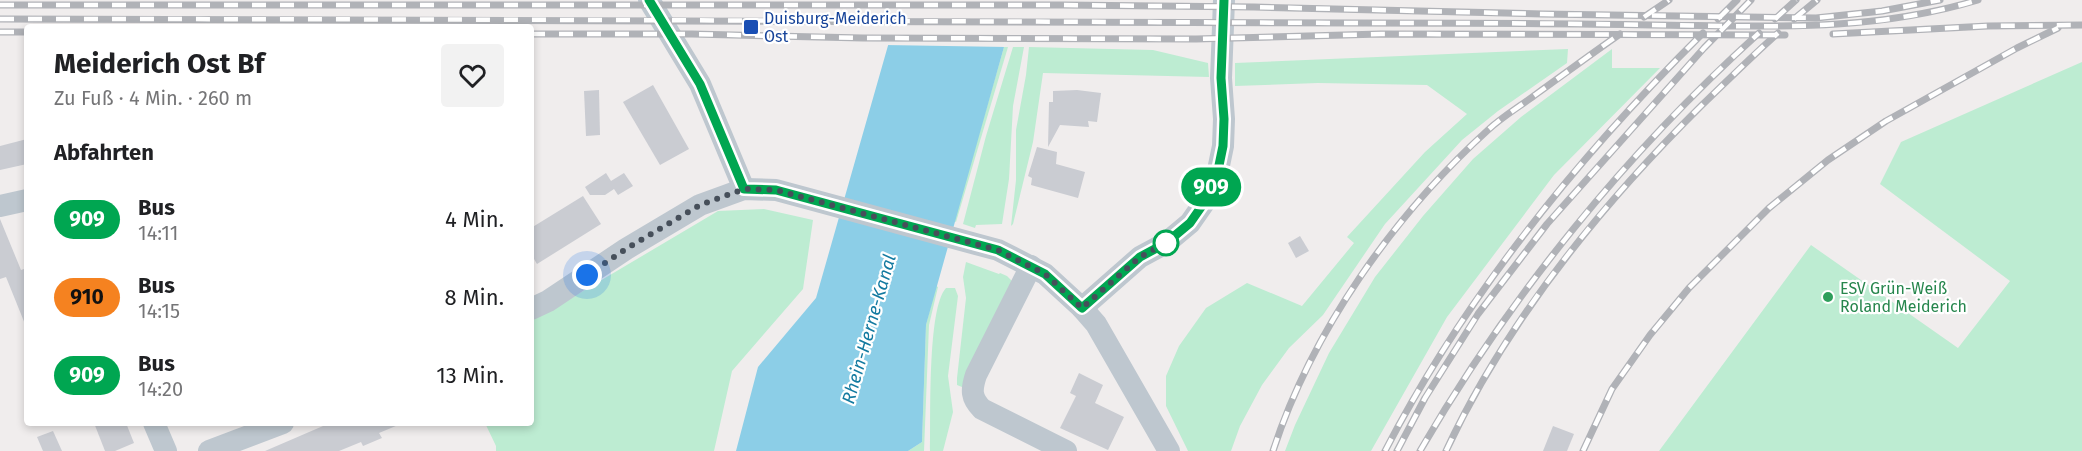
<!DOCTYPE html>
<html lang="de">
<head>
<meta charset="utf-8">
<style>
	body { margin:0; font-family:"Fira Sans",sans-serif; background:#f2f2f2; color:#202124; height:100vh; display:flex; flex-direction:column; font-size:22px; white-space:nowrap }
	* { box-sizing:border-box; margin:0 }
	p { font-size:20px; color:#757577 }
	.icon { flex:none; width:33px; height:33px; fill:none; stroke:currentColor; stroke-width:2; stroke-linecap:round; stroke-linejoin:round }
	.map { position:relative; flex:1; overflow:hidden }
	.panel { position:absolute; left:24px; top:24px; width:510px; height:402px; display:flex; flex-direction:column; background:#fff; border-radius:6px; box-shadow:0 3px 9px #0003 }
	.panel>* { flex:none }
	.badge { padding:0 12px; border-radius:20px; font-size:21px; line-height:39px }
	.you { position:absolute; width:30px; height:30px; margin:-15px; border:4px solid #fff; border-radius:50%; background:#1a73e8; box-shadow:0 0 0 9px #1a73e833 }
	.map>.badge { position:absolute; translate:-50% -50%; box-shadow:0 0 0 3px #fff }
	h2 { padding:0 30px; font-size:22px; line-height:54px }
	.round { display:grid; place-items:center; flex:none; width:63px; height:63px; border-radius:6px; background:#f2f2f2 }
	.overview { display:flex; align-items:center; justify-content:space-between; height:102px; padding:0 30px }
	h1 { font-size:28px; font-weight:700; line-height:45px }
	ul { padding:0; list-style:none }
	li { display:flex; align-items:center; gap:18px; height:78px; padding:0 30px }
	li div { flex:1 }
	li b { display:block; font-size:22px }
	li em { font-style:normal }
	li .badge { min-width:66px; font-weight:700; text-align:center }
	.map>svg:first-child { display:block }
	.green { fill:#bdecd2 }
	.water { fill:#8ccee7 }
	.pier { fill:#f0eded }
	.building { fill:#caccd2 }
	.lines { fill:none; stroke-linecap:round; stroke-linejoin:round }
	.minor { stroke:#bec7cf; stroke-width:22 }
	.rail-casing { stroke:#b0b2b7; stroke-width:7 }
	.rail { stroke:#fff; stroke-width:4.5; stroke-dasharray:14; stroke-linecap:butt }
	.line-casing { stroke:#fff; stroke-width:14 }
	.line { stroke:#00a651; stroke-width:9 }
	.walk { stroke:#464f5a; stroke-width:6; stroke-dasharray:0 10.8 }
	.transit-dot { fill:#1a4fb4; stroke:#fff; stroke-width:2 }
	.stop-dot { fill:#fff; stroke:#00a651; stroke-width:3 }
	.leisure-dot { fill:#2e9e5b; stroke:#fff; stroke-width:2 }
	.labels { text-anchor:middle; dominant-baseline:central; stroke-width:4.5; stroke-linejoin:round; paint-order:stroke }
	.transit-label { font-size:16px; fill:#164399; stroke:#fff; text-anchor:start }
	.leisure-label { font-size:16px; fill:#27864d; stroke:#fff; text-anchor:start }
	.water-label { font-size:18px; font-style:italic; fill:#137aa0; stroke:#fff }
</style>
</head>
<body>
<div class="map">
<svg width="2082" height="451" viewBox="0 0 2082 451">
	<rect width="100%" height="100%" fill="#f0eded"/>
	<g class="green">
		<polygon points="1004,47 1008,47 956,222 954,221"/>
		<polygon points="1013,47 1024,47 1013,106 1009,179 1002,224 976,225 975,228 963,224 986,136"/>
		<polygon points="1029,47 1153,50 1208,63 1209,77 1043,73 1033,142 1013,224 1011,226 1016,180 1016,130 1026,75"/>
		<polygon points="1568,49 1567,63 1498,111 1462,140 1385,224 1323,315 1289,348 1262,385 1240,426 1231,451 1188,451 1166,406 1166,376 1179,346 1206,308 1247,283 1302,306 1354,243 1347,237 1425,152 1467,114 1427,85 1318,83 1235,86 1235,63"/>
		<polygon points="1612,49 1612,68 1660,68 1554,175 1447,317 1371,451 1285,451 1295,425 1329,353 1375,277 1423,216 1473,159 1521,117"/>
		<polygon points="2082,62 2082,451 1659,451 1811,245 1958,348 2010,281 1880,184 1901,142"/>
		<polygon points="764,209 813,220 803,289 732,371 714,451 496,451 496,446 485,423 531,423 531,320 551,310 718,211"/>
		<polygon points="966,262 999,274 1000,273 1007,276 1012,281 964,386 962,387 957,385 957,378 966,298 963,277"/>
		<polygon points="936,286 938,287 929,325 924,451 908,451 922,442 926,325"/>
		<path d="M946 288H955L958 296 948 376 953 412 943 451H930C931 420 927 308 946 288Z"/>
	</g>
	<polygon class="water" points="901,0 1004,47 926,325 922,442 908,451 736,451 758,367 816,298"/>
	<polygon class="pier" points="898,0 1022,0 1007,47 885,45"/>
	<g class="building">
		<polygon points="653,85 689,149 660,165 623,102"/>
		<polygon points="599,90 600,135 586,136 584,91"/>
		<polygon points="1077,90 1101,93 1097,122 1088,121 1089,127 1060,125 1048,147 1049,102 1053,102 1053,91"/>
		<polygon points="27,139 27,164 0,170 0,146"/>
		<polygon points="1037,147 1057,152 1056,164 1085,172 1078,198 1031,185 1032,178 1028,176"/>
		<polygon points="606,173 611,181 624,173 633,186 618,195 614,189 605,195 590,195 585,187"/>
		<polygon points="583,196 601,224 537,264 531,254 531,228"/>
		<polygon points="0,219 21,270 27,268 27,329 6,277 0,279"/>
		<polygon points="1300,236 1309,251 1296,258 1288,243"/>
		<polygon points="1079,373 1103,385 1095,403 1124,417 1108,450 1060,428 1076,396 1070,393"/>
		<polygon points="94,423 126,423 134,443 115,451 105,451"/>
		<polygon points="330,423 403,423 379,433 382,438 363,446 361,442 339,451 265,451"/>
		<polygon points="1553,426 1574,434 1567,451 1543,451"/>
		<polygon points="53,431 62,451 43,451 37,437"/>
	</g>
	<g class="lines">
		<g class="minor">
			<polyline points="649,0 700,84 744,189"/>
			<polyline points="0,206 27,200"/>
			<path d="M1031 266 976 375C971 390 971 398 982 409L1066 451"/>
			<polyline points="1082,308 1140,257 1166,243 1190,223 1206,200 1217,175 1223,146 1224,119 1221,78 1224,0"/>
			<polyline points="531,309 548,301 626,249 700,205 744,189 776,190 998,250 1045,274 1082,308 1096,324 1169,451"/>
			<polyline points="154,423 166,451"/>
			<polyline points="209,451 283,423"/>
		</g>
		<defs>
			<g id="rail">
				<polyline points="0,5 1063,5 1254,7 1542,14 1816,18 1882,11 1940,0"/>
				<polyline points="1644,17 1669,0"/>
				<path d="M0 19C451 19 902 21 1354 23 1453 23 1553 23 1652 25 1765 26 1868 33 1978 0"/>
				<polyline points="1718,19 1737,0"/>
				<polyline points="1775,19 1796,0"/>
				<polyline points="1794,19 1817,0"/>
				<polyline points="0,32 27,32"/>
				<polyline points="531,34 692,34 863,38 1196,39 1381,34 1785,35"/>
				<polyline points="1833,34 1988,26 2082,25"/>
				<path d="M1273 451C1312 331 1394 215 1488 130 1502 117 1519 107 1535 95 1563 75 1591 54 1620 34"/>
				<path d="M1385 451C1466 295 1578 157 1703 33"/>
				<polyline points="1397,451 1425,398 1478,314 1547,224 1704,48 1751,0"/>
				<path d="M1420 451C1510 296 1626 153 1759 33"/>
				<path d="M1446 451C1507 320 1600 206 1702 105 1727 81 1752 56 1778 33"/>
				<polyline points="1583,451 1612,389 1650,335 1689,288 1769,208 1828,160 1886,121 2017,48 2058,28"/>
			</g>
		</defs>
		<use href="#rail" class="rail-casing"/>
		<use href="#rail" class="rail"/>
	</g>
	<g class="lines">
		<defs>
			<polyline id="line" points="649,0 700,84 744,189 776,190 998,250 1045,274 1082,308 1140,257 1166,243 1190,223 1206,200 1217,175 1223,146 1224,119 1221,78 1224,0"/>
		</defs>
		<use href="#line" class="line-casing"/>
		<use href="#line" class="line"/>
		<polyline class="walk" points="587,275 626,249 700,205 744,189 776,190 998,250 1045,274 1082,308 1140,257 1166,243"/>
	</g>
	<rect class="transit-dot" x="743" y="19" width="16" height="16" rx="3"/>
	<circle class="stop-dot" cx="1166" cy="243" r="12"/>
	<circle class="leisure-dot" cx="1828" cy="297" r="6"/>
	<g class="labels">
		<g class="transit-label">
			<text x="764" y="18">Duisburg-Meiderich<tspan x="764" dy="18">Ost</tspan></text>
		</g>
		<g class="leisure-label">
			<text x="1840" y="288">ESV Grün-Weiß<tspan x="1840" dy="18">Roland Meiderich</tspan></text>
		</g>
		<g class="water-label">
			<text transform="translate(869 329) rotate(-74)">Rhein-Herne-Kanal</text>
		</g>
	</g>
</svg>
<div class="you" style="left:587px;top:275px"></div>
<b class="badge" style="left:1211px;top:187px;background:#00a651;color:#fff">909</b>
<section class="panel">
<div class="overview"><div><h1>Meiderich Ost Bf</h1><p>Zu Fuß · 4 Min. · 260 m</p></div><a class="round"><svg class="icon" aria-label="heart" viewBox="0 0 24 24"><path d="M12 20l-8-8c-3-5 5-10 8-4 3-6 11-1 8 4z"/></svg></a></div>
<h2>Abfahrten</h2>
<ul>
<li><span class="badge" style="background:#00a651;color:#fff">909</span><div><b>Bus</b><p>14:11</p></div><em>4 Min.</em></li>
<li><span class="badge" style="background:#f58220;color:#111">910</span><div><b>Bus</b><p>14:15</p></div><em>8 Min.</em></li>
<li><span class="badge" style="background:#00a651;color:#fff">909</span><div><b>Bus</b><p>14:20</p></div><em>13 Min.</em></li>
</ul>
</section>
</div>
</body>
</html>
